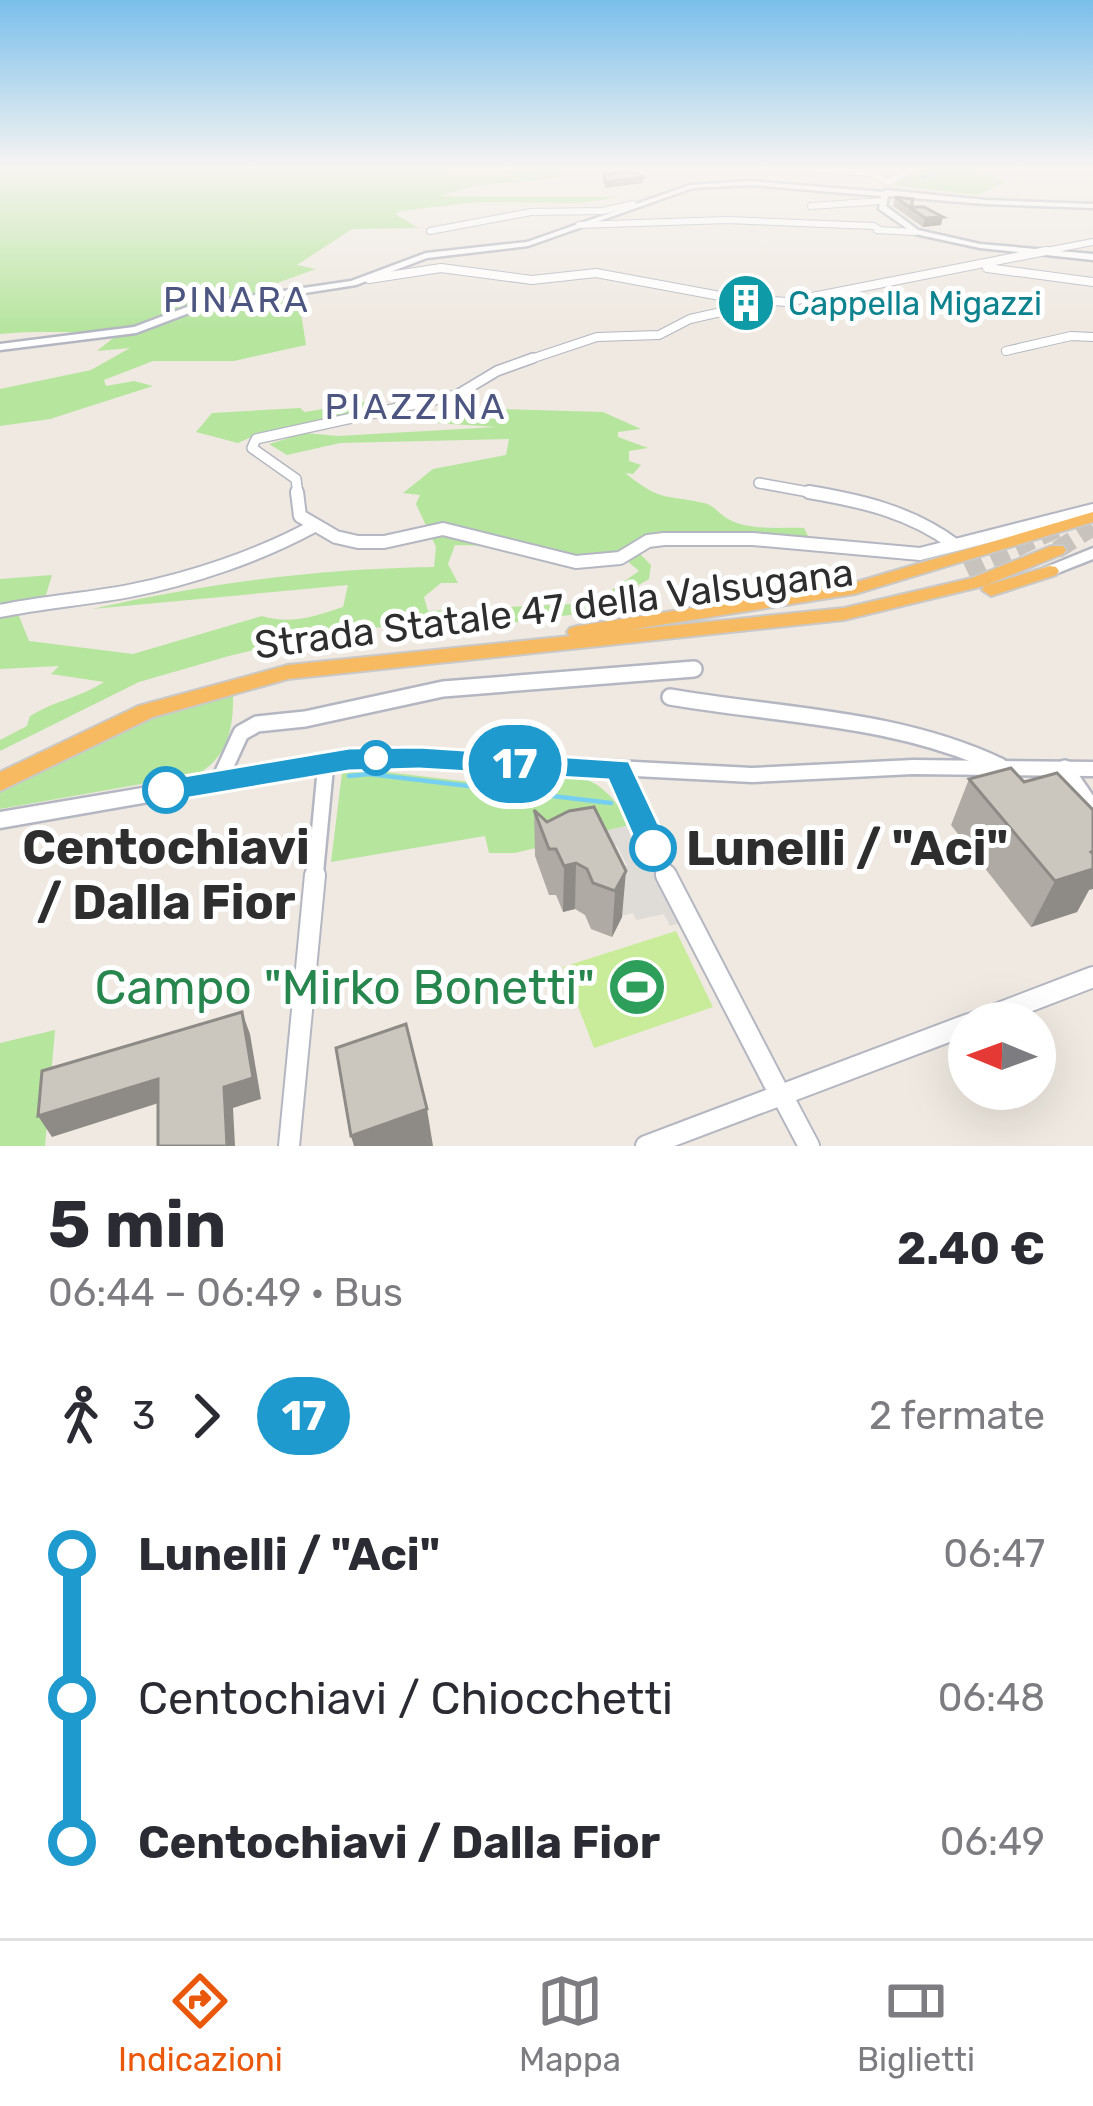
<!DOCTYPE html>
<html lang="it">
<head>
<meta charset="utf-8">
<style>
	body { margin:0; font-family:Rubik,sans-serif; background:#f2f2f3; color:#2b2b33; height:100vh; display:flex; flex-direction:column; font-size:45px; white-space:nowrap }
	* { box-sizing:border-box; margin:0 }
	p { font-size:39px; color:#7c7c81 }
	.icon { flex:none; width:66px; height:66px; fill:none; stroke:currentColor; stroke-width:2; stroke-linecap:round; stroke-linejoin:round }
	.map { position:relative; height:1146px; overflow:hidden }
	.details { display:flex; flex-direction:column; background:#fff; flex:1 }
	.details>* { flex:none }
	.badge { padding:0 24px; border-radius:39px; font-size:42px; line-height:78px }
	.needle { width:78px; rotate:271deg }
	.controls { position:absolute; left:948px; top:1002px; display:grid; gap:24px }
	.controls a { display:grid; place-items:center; width:108px; height:108px; border-radius:50%; background:#fff; box-shadow:0 12px 48px #0002; font-size:60px }
	.map>.badge { position:absolute; translate:-50% -50%; box-shadow:0 0 0 6px #fff }
	.legs { display:flex; align-items:center; gap:18px; height:132px; padding:0 48px; font-size:39px }
	.legs p { margin-inline-start:auto }
	.overview { display:flex; align-items:center; justify-content:space-between; height:204px; padding:0 48px }
	h1 { font-size:66px; font-weight:700; line-height:90px }
	ul { padding:0 48px; list-style:none }
	li { display:flex; align-items:center; gap:42px; height:144px; font-size:45px }
	li i { display:grid; place-items:center; width:18px; height:100%; margin:0 15px; background:currentColor }
	li i::after { content:''; width:30px; height:30px; margin:-15px; border:9px solid; border-radius:50%; background:#fff }
	li p { margin-inline-start:auto }
	li:first-child i { background:linear-gradient(#0000 50%,currentColor 0) }
	li:last-child i { background:linear-gradient(currentColor 50%,#0000 0) }
	.tabs { display:flex; justify-content:space-around; align-items:center; height:168px; border-top:3px solid #e1e1e2; background:#fff; font-size:33px; color:#7c7c81 }
	.tabs a { display:grid; justify-items:center; gap:6px }
	.tabs .selected { color:#ea580c }
	.map>svg:first-child { display:block }
	.green { fill:#b6e59e; fill-rule:evenodd }
	.pitch { fill:#c9ec9a }
	.plaza { fill:#dfdcd8 }
	.lines { fill:none; stroke-linecap:round; stroke-linejoin:round }
	.stream-far1 { stroke:#75cff0; stroke-width:3 }
	.stream { stroke:#75cff0; stroke-width:4.5 }
	.trunk-tunnel { stroke:#c8c4bd; stroke-width:18; stroke-dasharray:18 9; stroke-linecap:butt }
	.minor-far5-casing { stroke:#b4b7c1; stroke-width:8 }
	.minor-far4-casing { stroke:#b4b7c1; stroke-width:10 }
	.minor-far3-casing { stroke:#b4b7c1; stroke-width:12 }
	.minor-far2-casing { stroke:#b4b7c1; stroke-width:16 }
	.minor-far1-casing { stroke:#b4b7c1; stroke-width:20 }
	.minor-casing { stroke:#b4b7c1; stroke-width:24 }
	.tertiary-casing { stroke:#b4b7c1; stroke-width:5 }
	.secondary-casing { stroke:#b4b7c1; stroke-width:5 }
	.trunk-casing { stroke:#c9c9c9; stroke-width:4 }
	.minor-far5 { stroke:#fff; stroke-width:6 }
	.minor-far4 { stroke:#fff; stroke-width:8 }
	.minor-far3 { stroke:#fff; stroke-width:9 }
	.minor-far2 { stroke:#fff; stroke-width:12 }
	.minor-far1 { stroke:#fff; stroke-width:15 }
	.minor { stroke:#fff; stroke-width:20 }
	.tertiary { fill:#fff; fill-rule:evenodd }
	.secondary { fill:#fff; fill-rule:evenodd }
	.trunk { fill:#f8ba60; fill-rule:evenodd }
	.wall { fill:#afaba4 }
	.shaded-wall { fill:#8e8b86 }
	.building { fill:#cbc7bf; stroke:#8e8b86; stroke-width:3 }
	.line-1 { fill:#1f9acf; stroke:#fff; stroke-width:3 }
	.stop-1-dot { fill:#fff; stroke:#1f9acf; stroke-width:6 }
	.labels { text-anchor:middle; dominant-baseline:central; stroke-width:10; stroke-linejoin:round; paint-order:stroke }
	.far-culture-label { font-size:33px; fill:#0d838f; stroke:#fff; text-anchor:start }
	.far-neighbourhood-label { font-size:36px; letter-spacing:3px; fill:#4d5680; stroke:#fff }
	.street-label { font-size:39px; fill:#2e2e2e; stroke:#fff }
	.near-stop-label { font-size:48px; font-weight:bold; fill:#2e2e2e; stroke:#fff }
	.near-leisure-label { font-size:48px; fill:#27864d; stroke:#fff; text-anchor:end }
</style>
</head>
<body>
<div class="map">
<svg width="1093" height="1146" viewBox="0 0 1093 1146">
	<rect width="100%" height="100%" fill="#efe9e1"/>
	<g class="green">
		<path d="M0 168H453L444 173 561 168 559 178 472 186 440 196 620 197 581 203 477 202 400 211 395 214 418 228 352 229 297 265 316 269 269 286 280 292 219 302V308L298 294 306 345 234 361H153L104 380 106 386 134 381 153 386 50 419 0 426V389L91 370 130 348 97 351 122 331C80 334 42 330 0 334Z"/>
		<polygon points="917,168 972,168 1005,182 977,195 893,185"/>
		<polygon points="364,402 407,406 262,432 238,443 196,432 212,413 300,408 305,412"/>
		<path d="M501 409 603 412 641 429 618 432V437L648 448 629 451V461L641 465 633 474 625 473C662 502 662 494 704 503 714 505 719 514 728 519 749 531 780 527 804 528L809 538 644 536 632 546 651 565 649 579 592 612 480 627 432 624 338 630 229 656 139 682 0 751V740L27 726 30 716C54 701 79 698 104 682L51 674 59 666 0 669V579L52 575 45 598 6 616H19L29 641 133 654 262 616C290 625 316 616 343 607L348 585 92 609C209 583 314 569 434 567L436 547 416 504 420 495 403 493 433 469 506 455 509 439 340 443 287 455 269 444 305 433 338 436 496 427 392 420 423 413 506 420 509 415ZM455 545 494 546 564 566 582 558 620 555 639 571 593 603 428 611 424 597 441 583H458L448 564Z"/>
		<path d="M233 689C234 724 230 755 198 774L0 809V790L161 711Z"/>
		<path d="M369 770 504 786 507 772C567 774 599 766 630 825L515 853H489L485 836 331 862 342 773Z"/>
		<polygon points="55,1030 45,1146 0,1146 0,1043"/>
	</g>
	<polygon class="pitch" points="676,931 713,1007 594,1048 563,967"/>
	<polygon class="plaza" points="630,825 679,923 670,926 664,914 636,920 633,913 621,916 603,875 627,865 617,846 545,866 539,847"/>
	<g class="lines">
		<polyline class="stream-far1" points="924,178 934,173"/>
		<polyline class="stream" points="349,776 369,774 611,803"/>
		<g class="trunk-tunnel">
			<polyline points="1057,550 1093,527"/>
			<polyline points="967,571 1063,526"/>
		</g>
		<defs>
			<g id="minor-far5">
				<polyline points="794,168 871,173 888,182"/>
				<polyline points="888,182 915,168"/>
				<polyline points="811,206 882,201"/>
				<polyline points="579,225 727,220 874,226 880,230"/>
				<polyline points="877,230 915,232"/>
				<polyline points="430,231 531,212 602,211 633,204"/>
				<polyline points="1030,254 1093,242"/>
			</g>
			<g id="minor-far4">
				<polyline points="987,268 1093,282"/>
				<polyline points="369,279 441,268 532,280 596,273 731,298 787,302 1046,251"/>
				<polyline points="1006,351 1071,336 1093,337"/>
				<polyline points="525,361 597,337 659,335 690,319 766,302"/>
			</g>
			<g id="minor-far3">
				<polyline points="759,483 825,495"/>
				<polyline points="298,495 296,479 252,448 256,439 457,395 497,371 533,358"/>
			</g>
			<g id="minor-far2">
				<polyline points="297,492 300,516 336,537 358,542 384,542 443,529 576,562 620,558 648,541 664,539 753,539 920,554 1093,510"/>
				<path d="M809 492C862 501 911 512 955 545"/>
				<path d="M0 611C43 602 87 599 129 591 191 579 259 556 314 526"/>
			</g>
			<g id="minor-far1">
				<path d="M670 697C781 716 897 717 1000 766"/>
				<polyline points="1065,768 1093,809"/>
				<polyline points="619,769 631,807 668,878"/>
				<polyline points="219,781 241,733 257,724 305,719 443,689 694,669"/>
				<polyline points="315,878 326,762"/>
			</g>
			<g id="minor">
				<polyline points="666,875 780,1095"/>
				<polyline points="973,1023 1093,977"/>
				<polyline points="782,1095 809,1146"/>
				<polyline points="289,1146 315,875"/>
				<polyline points="646,1146 969,1024"/>
			</g>
			<g id="tertiary">
				<polygon points="751,181 883,192 886,190 985,200 1093,204 1093,208 985,204 888,196 886,206 918,230 980,244 1093,254 1093,260 980,248 915,234 879,209 881,196 751,185 693,188 528,246 427,258 356,285 197,310 136,333 0,350 0,344 134,327 195,304 351,281 426,253 527,242 690,185"/>
				<polygon points="419,751 752,768 913,760 1093,762 1093,776 913,774 752,782 419,765 349,767 0,828 0,812 349,753"/>
			</g>
			<polygon id="secondary" points="1093,548 1093,559 1050,576 1042,571 1044,568"/>
			<g id="trunk">
				<polygon points="1093,512 1093,522 855,594 628,630 844,608 972,578 1051,546 1063,546 1066,550 1063,554 984,586 844,620 288,679 153,717 0,791 0,772 138,706 288,665 570,636 567,632 570,628 577,626 853,583"/>
				<polygon points="1050,566 1056,567 1059,571 1056,575 991,596 982,590 984,586"/>
			</g>
		</defs>
		<use href="#minor-far5" class="minor-far5-casing"/>
		<use href="#minor-far4" class="minor-far4-casing"/>
		<use href="#minor-far3" class="minor-far3-casing"/>
		<use href="#minor-far2" class="minor-far2-casing"/>
		<use href="#minor-far1" class="minor-far1-casing"/>
		<use href="#minor" class="minor-casing"/>
		<use href="#tertiary" class="tertiary-casing"/>
		<use href="#secondary" class="secondary-casing"/>
		<use href="#trunk" class="trunk-casing"/>
		<use href="#minor-far5" class="minor-far5"/>
		<use href="#minor-far4" class="minor-far4"/>
		<use href="#minor-far3" class="minor-far3"/>
		<use href="#minor-far2" class="minor-far2"/>
		<use href="#minor-far1" class="minor-far1"/>
		<use href="#minor" class="minor"/>
		<use href="#tertiary" class="tertiary"/>
		<use href="#secondary" class="secondary"/>
		<use href="#trunk" class="trunk"/>
	</g>
	<g class="wall">
		<polygon points="895,197 911,207 941,225 923,227 893,206"/>
		<polygon points="969,779 1024,782 1089,890 1077,912 1031,927 951,825"/>
		<polygon points="594,807 622,917 612,937 591,929 585,915 575,909 563,912 556,895 549,895 535,856 534,810 547,822"/>
	</g>
	<g class="shaded-wall">
		<polygon points="643,177 643,183 605,188 605,182"/>
		<polygon points="943,217 941,225 923,227 925,218"/>
		<polygon points="1093,851 1093,889 1089,890 1077,912 1031,927 1055,881"/>
		<polygon points="576,863 575,909 563,912 564,866"/>
		<polygon points="626,871 622,917 612,937 615,891"/>
		<polygon points="242,1012 250,1034 261,1099 233,1108 235,1146 227,1146 224,1087"/>
		<polygon points="158,1079 168,1100 52,1137 38,1116"/>
		<polygon points="427,1109 433,1146 354,1146 351,1136"/>
	</g>
	<g class="building">
		<polygon points="630,170 643,177 605,182 604,175"/>
		<polygon points="895,197 913,199 911,207 924,207 943,217 925,218"/>
		<polygon points="1011,768 1024,782 1057,773 1093,810 1093,851 1091,852 1093,854 1093,869 1055,881 969,779"/>
		<polygon points="594,807 626,871 615,891 593,883 587,869 576,863 564,866 556,849 549,849 534,810 547,822 569,811"/>
		<polygon points="242,1012 253,1078 224,1087 227,1146 158,1146 158,1079 38,1116 42,1071"/>
		<polygon points="406,1024 427,1109 351,1136 336,1048"/>
	</g>
	<linearGradient id="sky" x2="0" y2="1"><stop stop-color="#7abfeb"/><stop offset="0.51" stop-color="#f8f5f2"/><stop offset="1" stop-color="#f8f5f2" stop-opacity="0"/></linearGradient>
	<rect width="1093" height="329" fill="url(#sky)"/>
	<polygon class="line-1" points="419,747 629,761 670,848 665,857 653,861 642,857 608,780 419,769 349,771 166,802 155,799 151,790 155,782 166,779 349,748"/>
	<defs>
		<symbol id="building-disc" viewBox="-11 -11 22 22"><circle r="9.5" fill="#0f9aa8" stroke="#fff"/><path d="M-4-6H4V6H1V3H-1V6H-4ZM-2.5-4.3h1.7v1.8h-1.7ZM.8-4.3h1.7v1.8H.8ZM-2.5-1h1.7V.8h-1.7ZM.8-1h1.7V.8H.8Z" fill="#fff"/></symbol>
		<symbol id="stadium-disc" viewBox="-11 -11 22 22"><circle r="9.5" fill="#2e9e5b" stroke="#fff"/><path d="M0-5a6.5 5 0 1 0 0 10a6.5 5 0 1 0 0-10ZM-3.5-1.8h7v3.6h-7Z" fill="#fff"/></symbol>
	</defs>
	<g fill-rule="evenodd">
		<use href="#building-disc" x="713" y="270" width="66" height="66"/>
		<use href="#stadium-disc" x="604" y="954" width="66" height="66"/>
	</g>
	<g class="stop-1-dot">
		<circle cx="376" cy="758" r="15"/>
		<circle cx="166" cy="790" r="21"/>
		<circle cx="653" cy="848" r="21"/>
	</g>
	<g class="labels">
		<g class="far-culture-label">
			<text x="788" y="303">Cappella Migazzi</text>
		</g>
		<g class="far-neighbourhood-label">
			<text x="237" y="299">PINARA</text>
			<text x="416" y="406">PIAZZINA</text>
		</g>
		<g class="street-label">
			<text transform="translate(554 609) rotate(-7)">Strada Statale 47 della Valsugana</text>
		</g>
		<g class="near-stop-label">
			<text x="166" y="847">Centochiavi<tspan x="166" dy="55">/ Dalla Fior</tspan></text>
			<text x="686" y="848" text-anchor="start">Lunelli / "Aci"</text>
		</g>
		<g class="near-leisure-label">
			<text x="595" y="987">Campo "Mirko Bonetti"</text>
		</g>
	</g>
</svg>
<div class="controls">
<a><svg class="needle" viewBox="-14 -14 28 28"><path d="M0-13l5 13h-10z" fill="#e53935"/><path d="M0 13l5-13h-10z" fill="#7c7c81"/></svg></a>
</div>
<b class="badge" style="left:515px;top:764px;background:#1f9acf;color:#fff">17</b>
</div>
<section class="details">
<div class="overview"><div><h1>5 min</h1><p>06:44 – 06:49 · Bus</p></div><b>2.40 €</b></div>
<div class="legs"><svg class="icon" aria-label="walk" viewBox="0 0 24 24"><circle cx="13" cy="4" r="2"/><path d="M13 8l-2 6 4 7M11 14l-3 7M7 12l3-4h3l4 4"/></svg>3<svg class="icon" aria-label="forward" viewBox="0 0 24 24"><path d="M9 5l7 7-7 7"/></svg><b class="badge" style="background:#1f9acf;color:#fff">17</b><p>2 fermate</p></div>
<ul>
<li><i style="color:#1f9acf"></i><b>Lunelli / &quot;Aci&quot;</b><p>06:47</p></li>
<li><i style="color:#1f9acf"></i><span>Centochiavi / Chiocchetti</span><p>06:48</p></li>
<li><i style="color:#1f9acf"></i><b>Centochiavi / Dalla Fior</b><p>06:49</p></li>
</ul>
</section>
<nav class="tabs">
<a class="selected"><svg class="icon" aria-label="directions" viewBox="0 0 24 24"><path d="M12 3l9 9-9 9-9-9zM9 14v-3h6M13 9l2 2-2 2"/></svg>Indicazioni</a>
<a><svg class="icon" aria-label="map" viewBox="0 0 24 24"><path d="M3 6l6-2 6 2 6-2v14l-6 2-6-2-6 2zM9 4v14M15 6v14"/></svg>Mappa</a>
<a><svg class="icon" aria-label="tickets" viewBox="0 0 24 24"><path d="M3 7h18v10H3zM15 7v10"/></svg>Biglietti</a>
</nav>
</body>
</html>
